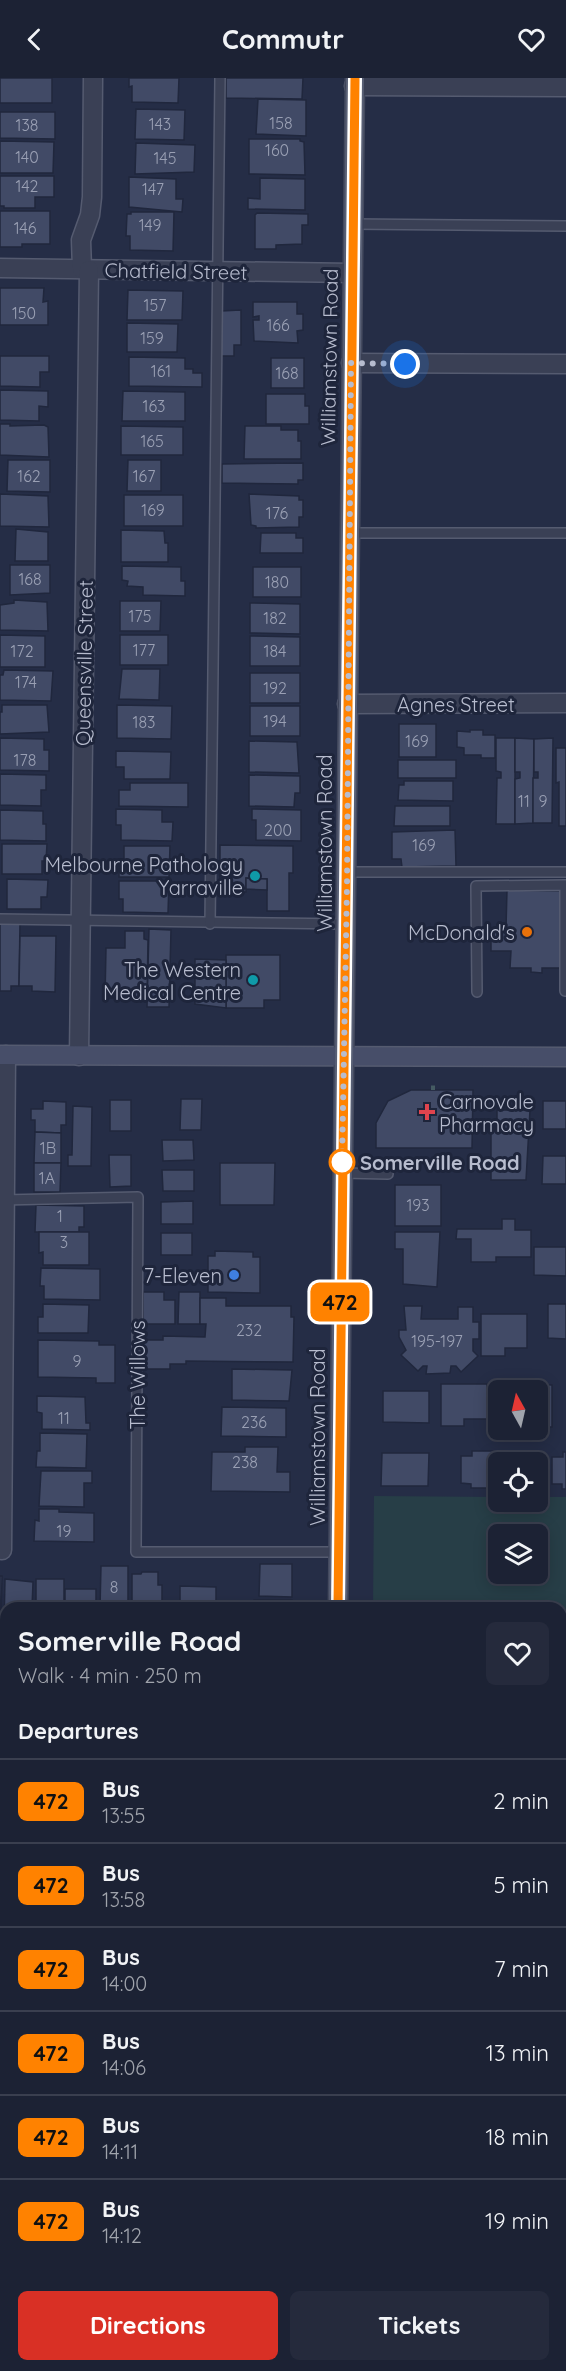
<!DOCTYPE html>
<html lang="en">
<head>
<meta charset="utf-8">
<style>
	body { margin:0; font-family:Quicksand,sans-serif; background:#252a3c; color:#f1f3f6; height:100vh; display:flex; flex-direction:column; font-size:22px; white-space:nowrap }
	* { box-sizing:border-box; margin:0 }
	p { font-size:20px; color:#a0a4ac }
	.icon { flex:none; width:33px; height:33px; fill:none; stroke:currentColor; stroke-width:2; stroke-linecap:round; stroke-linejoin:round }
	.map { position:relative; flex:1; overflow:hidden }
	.drawer { position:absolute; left:0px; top:1524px; width:567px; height:770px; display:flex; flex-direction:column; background:#1c2234; border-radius:18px 18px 0 0; box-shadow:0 3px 15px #0003,0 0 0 2px #3a3f4f }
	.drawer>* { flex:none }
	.badge { padding:0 12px; border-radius:9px; font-size:21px; line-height:39px }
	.needle { width:39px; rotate:352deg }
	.fabs { position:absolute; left:488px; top:1302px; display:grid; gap:12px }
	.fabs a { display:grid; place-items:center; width:60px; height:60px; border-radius:9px; background:#1c2234; box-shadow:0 3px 15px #0003,0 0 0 2px #3a3f4f; font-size:30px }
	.you { position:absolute; width:30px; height:30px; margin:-15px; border:4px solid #fff; border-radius:50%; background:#1a73e8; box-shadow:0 0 0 9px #1a73e833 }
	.map>.badge { position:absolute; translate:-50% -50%; box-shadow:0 0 0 3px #fff }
	h2 { padding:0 18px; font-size:22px; line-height:54px }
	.round { display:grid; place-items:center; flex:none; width:63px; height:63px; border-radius:9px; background:#252a3c }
	.head { display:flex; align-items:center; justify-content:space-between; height:102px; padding:0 18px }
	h1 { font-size:28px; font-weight:800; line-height:45px }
	.cta { display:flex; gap:12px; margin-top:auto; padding:12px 18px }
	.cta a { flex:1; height:69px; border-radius:9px; background:#d93025; color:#fff; font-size:24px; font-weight:800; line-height:69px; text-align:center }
	.cta a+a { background:#252a3c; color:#f1f3f6 }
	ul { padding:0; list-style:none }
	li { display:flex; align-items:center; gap:18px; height:84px; padding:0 18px; border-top:2px solid #3a3f4f }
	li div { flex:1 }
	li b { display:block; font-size:22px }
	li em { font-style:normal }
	li .badge { min-width:66px; font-weight:700; text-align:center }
	header { display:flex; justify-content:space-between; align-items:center; height:78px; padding:0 18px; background:#1c2234; font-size:27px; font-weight:800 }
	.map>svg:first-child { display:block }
	.green { fill:#273e47; fill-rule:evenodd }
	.building { fill:#414a66; stroke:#20273d; stroke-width:1.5 }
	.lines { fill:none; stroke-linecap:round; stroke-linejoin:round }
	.service-casing { stroke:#555b70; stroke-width:12 }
	.minor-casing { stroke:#555b70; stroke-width:21 }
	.tertiary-casing { stroke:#555b70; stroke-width:21 }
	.secondary-casing { stroke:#555b70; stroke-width:21 }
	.primary-casing { stroke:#43495e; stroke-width:21 }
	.path { stroke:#455b62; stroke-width:4; stroke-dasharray:4.5 4.5; stroke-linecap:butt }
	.service { stroke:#3a4055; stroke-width:9 }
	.minor { stroke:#3a4055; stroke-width:18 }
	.tertiary { stroke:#3a4055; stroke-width:18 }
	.secondary { stroke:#474e69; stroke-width:18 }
	.primary { stroke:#585f75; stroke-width:18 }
	.line-casing { stroke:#fff; stroke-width:14 }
	.line { stroke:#ff8200; stroke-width:9 }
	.walk { stroke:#b7bcce; stroke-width:6; stroke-dasharray:0 10.8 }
	.culture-dot { fill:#0f9aa8; stroke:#1e253b; stroke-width:2 }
	.food-dot { fill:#e8710a; stroke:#1e253b; stroke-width:2 }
	.health-dot { fill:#e0444e; stroke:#1e253b; stroke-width:2 }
	.stop-dot { fill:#fff; stroke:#ff8200; stroke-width:3 }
	.shop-dot { fill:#3f7fe0; stroke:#1e253b; stroke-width:2 }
	.labels { text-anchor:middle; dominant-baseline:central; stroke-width:6; stroke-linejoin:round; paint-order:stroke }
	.number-label { font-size:16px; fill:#9aa0b4 }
	.street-label { font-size:20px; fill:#b7bcce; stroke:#1e253b }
	.poi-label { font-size:20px; fill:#b7bcce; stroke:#1e253b; text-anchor:end }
	.stop-label { font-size:20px; font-weight:bold; fill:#b7bcce; stroke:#1e253b; text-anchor:start }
</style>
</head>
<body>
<header><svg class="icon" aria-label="back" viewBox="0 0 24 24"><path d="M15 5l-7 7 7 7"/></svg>Commutr<svg class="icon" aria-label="heart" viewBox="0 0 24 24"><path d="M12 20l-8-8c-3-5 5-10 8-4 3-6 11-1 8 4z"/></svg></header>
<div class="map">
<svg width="566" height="2293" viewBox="0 0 566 2293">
	<rect width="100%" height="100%" fill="#252d46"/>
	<g class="green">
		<path d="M374 1418 498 1419V1424H537V1419H566V2090L561 2089V1530H373ZM537 1456V1496H498V1456Z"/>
		<polygon points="0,2163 6,2163 6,2288 168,2288 168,2293 0,2293"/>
	</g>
	<g class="building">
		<rect x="0" y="0" width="52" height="25"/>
		<polygon points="129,0 179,0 178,25 132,24 132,8 129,9"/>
		<polygon points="226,0 303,0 302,21 226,20"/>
		<polygon points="258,21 306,22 306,58 256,56"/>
		<polygon points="136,31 185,32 184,62 135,61"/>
		<polygon points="0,34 55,34 55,61 0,60"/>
		<polygon points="249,61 300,61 300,63 304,64 305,97 249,96"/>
		<polygon points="0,63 54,64 53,95 0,95"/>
		<polygon points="136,65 195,67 194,94 135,96"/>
		<polygon points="0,98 54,98 54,119 35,119 35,130 4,130 4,128 0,128"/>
		<polygon points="129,99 176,101 176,121 183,121 182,134 129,129"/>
		<polygon points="260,100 305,101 305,132 248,131 248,120 260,121"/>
		<polygon points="0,133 50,133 50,166 22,166 22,169 0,169"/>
		<polygon points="131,134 174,134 173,173 130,172 130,158 126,158 127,136 131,136"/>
		<polygon points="257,135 308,136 308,147 302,147 302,166 276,167 276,171 255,171 255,137"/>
		<polygon points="0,210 44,210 43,224 48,223 48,247 0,247"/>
		<polygon points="128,212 183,213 182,242 127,242"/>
		<polygon points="253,224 297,224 297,236 303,236 303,252 297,253 298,265 254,263 253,242 259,242 259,238 253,239"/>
		<polygon points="241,232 241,267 234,267 234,278 221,278 221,233"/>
		<polygon points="127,245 178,246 177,274 127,274"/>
		<polygon points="0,278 49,278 49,294 40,294 40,309 0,308"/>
		<polygon points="129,279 185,280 185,291 193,291 193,295 202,295 202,309 129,308"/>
		<rect x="271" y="280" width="33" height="30"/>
		<polygon points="0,312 48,313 48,329 39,328 39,343 0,342"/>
		<polygon points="123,313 185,314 185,343 122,343"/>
		<polygon points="266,316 305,316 305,328 309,328 309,346 266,346"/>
		<polygon points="0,346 10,346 10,348 44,347 48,349 49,379 0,377"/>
		<polygon points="121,348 183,349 183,377 121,377"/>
		<polygon points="245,348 281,348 281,352 298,352 298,363 301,363 301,381 244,381"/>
		<polygon points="8,382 50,382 50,414 7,413"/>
		<polygon points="128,382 161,382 161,413 127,413"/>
		<polygon points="303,385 303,402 298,402 298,406 222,405 222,386"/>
		<polygon points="0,416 48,418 49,449 0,448"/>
		<polygon points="249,416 299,418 299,422 303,422 303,439 299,439 299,449 256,450 256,448 251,447"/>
		<rect x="124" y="417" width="59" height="31"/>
		<polygon points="16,451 48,454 48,483 15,483"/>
		<polygon points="121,452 164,453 165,465 168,465 168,484 121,484"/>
		<polygon points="261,455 296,455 296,460 303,460 303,475 260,475"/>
		<polygon points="10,487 50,487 50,515 10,517"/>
		<polygon points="122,488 181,489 181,503 185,503 185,518 143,517 143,509 127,508 128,503 122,502"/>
		<rect x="253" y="489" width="48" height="30"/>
		<polygon points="14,522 47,524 48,553 0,552 0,527 14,525"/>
		<polygon points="120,523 161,523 160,553 120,553"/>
		<polygon points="250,525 300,526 300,556 250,555"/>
		<polygon points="0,557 45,558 45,589 0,589"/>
		<rect x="120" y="557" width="48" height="30"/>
		<polygon points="250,558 300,559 300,588 250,588"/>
		<polygon points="122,591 160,591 159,622 119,621"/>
		<polygon points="4,592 53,593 51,623 0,622 0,597 3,597"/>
		<rect x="250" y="595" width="50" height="30"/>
		<polygon points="2,627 47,627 49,654 0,656 0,634 2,634"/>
		<polygon points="117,627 172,628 171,661 117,660"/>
		<rect x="250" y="628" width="50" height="30"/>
		<rect x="399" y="646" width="37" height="33"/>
		<polygon points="470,652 483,652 483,657 495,657 495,680 481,680 481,677 464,677 464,670 457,669 457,653 470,654"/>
		<polygon points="0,660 44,661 44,672 49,672 49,693 0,692"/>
		<polygon points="496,660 515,660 515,746 496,746 497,700 501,700 501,694 496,693"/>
		<polygon points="515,660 534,661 533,745 515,746 515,701 520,700 520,694 515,694"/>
		<polygon points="553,660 552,745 533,745 533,700 538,700 538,694 534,694 534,661"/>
		<polygon points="249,663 297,664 299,695 249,694"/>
		<polygon points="556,670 566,670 566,748 559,748 559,704 556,705"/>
		<polygon points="116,673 171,674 170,701 124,701 124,689 116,689"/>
		<rect x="398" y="682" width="58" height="18"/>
		<polygon points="0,696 46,697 46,712 41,712 41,728 0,727"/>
		<polygon points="249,697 300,698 300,715 295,715 294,729 249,728"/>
		<polygon points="404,703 453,703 453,723 398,722 399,707 404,707"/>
		<polygon points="130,705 188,705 188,729 119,728 119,712 130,712"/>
		<polygon points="395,728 450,728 450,748 394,748"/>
		<polygon points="116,731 162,732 162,744 173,744 172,763 121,762 121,747 116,747"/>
		<polygon points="252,731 301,732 301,763 256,762 256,742 252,742"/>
		<polygon points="0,732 43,733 43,746 46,746 46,763 0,762"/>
		<polygon points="455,752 456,788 402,789 401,781 392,781 392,754"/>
		<polygon points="2,766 47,766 46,783 42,783 42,796 2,796"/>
		<polygon points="220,767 293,768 293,795 289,795 289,833 267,833 267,801 246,800 246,814 220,814"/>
		<polygon points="124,768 170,768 169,799 119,799 119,781 124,781"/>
		<polygon points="246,800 267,801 267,812 246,811"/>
		<polygon points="7,801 48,802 47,819 41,819 41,831 7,831"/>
		<polygon points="119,803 169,803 168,835 123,834 123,821 119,821"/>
		<polygon points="507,812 562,813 562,890 542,890 542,895 531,894 531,890 510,890 511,873 491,873 491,850 506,850"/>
		<polygon points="0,845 20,845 19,908 11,908 11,913 0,913"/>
		<polygon points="149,851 171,852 169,929 147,929"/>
		<polygon points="125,853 144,853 144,861 148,862 147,920 105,920 106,870 125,870"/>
		<polygon points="20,858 56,858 55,914 32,913 32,908 19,908"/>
		<polygon points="226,877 280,877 280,922 264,922 264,930 226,930"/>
		<polygon points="195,881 226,882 226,930 195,926"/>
		<polygon points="411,1012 473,1012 472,1070 376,1070 376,1045 388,1023"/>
		<polygon points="181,1021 202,1021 201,1052 180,1052"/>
		<rect x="110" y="1022" width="21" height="31"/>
		<polygon points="43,1023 66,1024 66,1047 61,1047 61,1055 35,1054 35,1042 31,1042 31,1031 43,1031"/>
		<rect x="543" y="1023" width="23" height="28"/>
		<polygon points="73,1028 92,1029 91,1088 68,1088 68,1077 72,1077"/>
		<polygon points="497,1032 530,1032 526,1102 491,1102 491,1048 497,1048"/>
		<polygon points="35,1054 61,1055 61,1085 34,1085"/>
		<polygon points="162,1062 193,1062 194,1082 163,1083"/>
		<polygon points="109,1077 131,1077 131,1108 110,1109"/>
		<polygon points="543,1078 566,1078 566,1106 542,1106"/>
		<polygon points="34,1085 61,1085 60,1114 34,1114"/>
		<polygon points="220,1085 275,1085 274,1127 220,1127"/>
		<polygon points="162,1092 194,1092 194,1113 163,1113"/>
		<rect x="395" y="1107" width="46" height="41"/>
		<polygon points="193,1123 193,1146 161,1146 161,1124"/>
		<polygon points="36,1127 84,1128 84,1149 79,1149 79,1154 35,1154"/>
		<polygon points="502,1141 515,1141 515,1152 531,1152 531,1179 496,1179 496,1184 471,1184 471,1161 456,1161 457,1151 502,1151"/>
		<polygon points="39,1154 89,1154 89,1187 43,1187 43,1174 39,1175"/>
		<polygon points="395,1154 440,1154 437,1209 403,1206 403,1171 395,1171"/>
		<rect x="161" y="1155" width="31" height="22"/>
		<polygon points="534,1169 566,1169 566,1198 534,1197"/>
		<polygon points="215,1173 253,1174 253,1179 260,1179 260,1215 208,1214 208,1178 215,1178"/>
		<polygon points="41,1190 100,1191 100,1222 44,1221 44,1208 40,1208"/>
		<polygon points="143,1214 164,1214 164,1222 175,1222 175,1246 143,1246"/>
		<polygon points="179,1214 200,1214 200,1246 178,1246"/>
		<polygon points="200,1220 226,1220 226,1228 291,1228 291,1239 294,1239 293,1284 186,1283 186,1286 170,1286 170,1291 142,1291 142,1262 163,1262 163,1258 205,1259 206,1246 200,1246"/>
		<polygon points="43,1226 89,1227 88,1255 38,1255 38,1239 43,1239"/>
		<polygon points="548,1226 566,1226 566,1261 548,1260"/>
		<polygon points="404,1228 422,1228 421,1241 458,1241 458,1229 473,1229 473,1244 479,1244 479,1261 473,1261 473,1273 478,1278 461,1294 456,1288 451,1288 450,1295 426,1296 427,1288 423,1288 418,1293 401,1277 406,1272 399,1259 399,1252 406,1252"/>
		<polygon points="481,1236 527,1236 527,1270 505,1270 505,1278 481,1278"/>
		<polygon points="38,1262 99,1263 99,1267 115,1267 115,1305 96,1305 96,1300 38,1299"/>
		<polygon points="232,1291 292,1292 289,1323 232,1322"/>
		<polygon points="441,1306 487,1306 487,1341 464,1341 464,1348 441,1348"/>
		<polygon points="508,1306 552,1307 552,1349 537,1349 537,1312 508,1312"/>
		<polygon points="383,1313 429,1313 429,1345 383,1344"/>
		<polygon points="37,1318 85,1319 86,1345 90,1345 90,1352 42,1351 42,1335 37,1334"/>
		<polygon points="222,1329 286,1330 286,1359 221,1358"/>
		<polygon points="40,1355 87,1356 86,1390 36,1389 37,1373 40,1373"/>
		<polygon points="245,1369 278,1369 277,1394 290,1394 290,1414 211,1413 212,1374 245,1374"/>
		<polygon points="472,1373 508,1373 508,1379 520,1379 520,1384 498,1384 498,1410 471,1410 471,1406 461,1405 461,1378 472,1378"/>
		<polygon points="563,1374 566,1374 566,1411 562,1411 562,1406 552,1406 552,1379 563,1379"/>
		<polygon points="382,1375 429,1375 428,1408 381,1408"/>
		<polygon points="41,1393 92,1393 92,1405 84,1405 84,1429 39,1428"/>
		<polygon points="39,1431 59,1431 59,1434 94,1435 94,1464 34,1463 35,1442 39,1443"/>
		<polygon points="260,1486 292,1486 292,1519 259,1518"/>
		<polygon points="101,1488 128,1488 128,1530 100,1530"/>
		<polygon points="142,1494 158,1494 158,1507 162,1507 162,1530 132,1530 132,1496 141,1496"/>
		<polygon points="0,1498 2,1498 1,1550 0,1550"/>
		<polygon points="5,1501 33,1504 32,1530 6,1530 6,1549 4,1549"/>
		<rect x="36" y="1501" width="28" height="29"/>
		<polygon points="180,1508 216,1509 216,1530 180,1530"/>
		<rect x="65" y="1511" width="31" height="19"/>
		<rect x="254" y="1522" width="38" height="8"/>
		<polygon points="3,1606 6,1606 6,1653 4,1653"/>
		<polygon points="3,1701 6,1701 6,1747 4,1747"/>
		<polygon points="0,1812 6,1812 6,1865 4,1865 4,1874 0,1874"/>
		<rect x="0" y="1911" width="6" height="86"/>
		<rect x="0" y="2050" width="6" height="50"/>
		<polygon points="561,2176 566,2176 566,2215 561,2216"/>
		<rect x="236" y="2288" width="52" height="2"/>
		<polygon points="376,2288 411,2288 411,2291 379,2293 376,2292"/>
		<rect x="442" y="2288" width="34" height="5"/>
		<rect x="236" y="2290" width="52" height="3"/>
	</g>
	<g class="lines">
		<defs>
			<g id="service">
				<polyline points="353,146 566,148"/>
				<polyline points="349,455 566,455"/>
				<polyline points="347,794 566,794"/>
				<polyline points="0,841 346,846"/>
				<polyline points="210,846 220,0"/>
				<polyline points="477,914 476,808 565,807 565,913"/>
				<polyline points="342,1095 388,1096"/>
				<polyline points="2,1122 138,1119 136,1474 338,1474"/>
				<polyline points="0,1676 6,1676"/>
				<polyline points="0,2008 6,2008"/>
				<polyline points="561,2271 566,2271"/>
				<polyline points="180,2293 180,2288"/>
			</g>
			<g id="minor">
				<polyline points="354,8 566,9"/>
				<polyline points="0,190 352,195"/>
				<polyline points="82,191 81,162 90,137 92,119 93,0"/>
				<polyline points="351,285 566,286"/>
				<polyline points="347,626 566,625"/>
				<polyline points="79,978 89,192"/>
				<polyline points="2,1472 6,977"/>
				<polyline points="0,1578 6,1578"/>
				<polyline points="0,1777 6,1778"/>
				<polyline points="0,2136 6,2136"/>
			</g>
			<polyline id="tertiary" points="561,2130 566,2130"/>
			<polyline id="secondary" points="0,977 566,979"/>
			<g id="primary">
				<polyline points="338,1530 355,0"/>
				<polyline points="330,2293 330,2288"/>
			</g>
		</defs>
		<use href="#service" class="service-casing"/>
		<use href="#minor" class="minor-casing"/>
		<use href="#tertiary" class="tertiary-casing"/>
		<use href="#secondary" class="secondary-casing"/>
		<use href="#primary" class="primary-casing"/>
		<g class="path">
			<polyline points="433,1012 433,1007"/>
			<polyline points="75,2293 80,2288"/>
		</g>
		<use href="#service" class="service"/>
		<use href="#minor" class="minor"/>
		<use href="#tertiary" class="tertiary"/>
		<use href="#secondary" class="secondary"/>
		<use href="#primary" class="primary"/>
	</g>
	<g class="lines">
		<defs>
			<polyline id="line" points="338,1530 355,0"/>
		</defs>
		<use href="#line" class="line-casing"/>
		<use href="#line" class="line"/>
		<polyline class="walk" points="342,1084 347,807 351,285 405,286"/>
	</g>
	<g class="culture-dot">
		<circle cx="255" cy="798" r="6"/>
		<circle cx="253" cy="902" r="6"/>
	</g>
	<circle class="food-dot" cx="527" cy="854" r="6"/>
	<path class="health-dot" d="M424 1025h6v6h6v6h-6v6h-6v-6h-6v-6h6z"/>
	<circle class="stop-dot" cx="342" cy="1084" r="12"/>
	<circle class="shop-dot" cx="234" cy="1197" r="6"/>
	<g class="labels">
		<g class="number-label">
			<text x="281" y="45">158</text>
			<text x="160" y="46">143</text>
			<text x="27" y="47">138</text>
			<text x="277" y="72">160</text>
			<text x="27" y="79">140</text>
			<text x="165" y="80">145</text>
			<text x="27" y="108">142</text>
			<text x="153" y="111">147</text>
			<text x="150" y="147">149</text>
			<text x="25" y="150">146</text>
			<text x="155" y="227">157</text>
			<text x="24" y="235">150</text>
			<text x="278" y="247">166</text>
			<text x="152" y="260">159</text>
			<text x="161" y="293">161</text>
			<text x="287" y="295">168</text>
			<text x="154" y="328">163</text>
			<text x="152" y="363">165</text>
			<text x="29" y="398">162</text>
			<text x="144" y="398">167</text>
			<text x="153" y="432">169</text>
			<text x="277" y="435">176</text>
			<text x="30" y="501">168</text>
			<text x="277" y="504">180</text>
			<text x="140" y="538">175</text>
			<text x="275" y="540">182</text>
			<text x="144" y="572">177</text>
			<text x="22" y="573">172</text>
			<text x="275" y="573">184</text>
			<text x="26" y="604">174</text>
			<text x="275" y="610">192</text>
			<text x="275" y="643">194</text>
			<text x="144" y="644">183</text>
			<text x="417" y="663">169</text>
			<text x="25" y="682">178</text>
			<text x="524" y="723">11</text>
			<text x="543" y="723">9</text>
			<text x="278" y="752">200</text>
			<text x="424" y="767">169</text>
			<text x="48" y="1070">1B</text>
			<text x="47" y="1100">1A</text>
			<text x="418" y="1127">193</text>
			<text x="60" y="1138">1</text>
			<text x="64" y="1164">3</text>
			<text x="249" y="1252">232</text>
			<text x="437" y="1263">195-197</text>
			<text x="77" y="1283">9</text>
			<text x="64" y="1340">11</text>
			<text x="254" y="1344">236</text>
			<text x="245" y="1384">238</text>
			<text x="64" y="1453">19</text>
			<text x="114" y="1509">8</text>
		</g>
		<g class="street-label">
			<text transform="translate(176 193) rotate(1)">Chatfield Street</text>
			<text transform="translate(329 279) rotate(-89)">Williamstown Road</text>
			<text transform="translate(84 585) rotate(-89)">Queensville Street</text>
			<text x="456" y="626">Agnes Street</text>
			<text transform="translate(324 765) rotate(-90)">Williamstown Road</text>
			<text transform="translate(137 1297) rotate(-90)">The Willows</text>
			<text transform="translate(317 1359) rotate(-90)">Williamstown Road</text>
		</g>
		<g class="poi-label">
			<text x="243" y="786">Melbourne Pathology<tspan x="243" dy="23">Yarraville</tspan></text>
			<text x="515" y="854">McDonald's</text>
			<text x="241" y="891">The Western<tspan x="241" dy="23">Medical Centre</tspan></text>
			<text x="439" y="1023" text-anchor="start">Carnovale<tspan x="439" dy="23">Pharmacy</tspan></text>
			<text x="222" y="1197">7-Eleven</text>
		</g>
		<g class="stop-label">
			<text x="360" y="1084">Somerville Road</text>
		</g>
	</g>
</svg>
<div class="fabs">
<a><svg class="needle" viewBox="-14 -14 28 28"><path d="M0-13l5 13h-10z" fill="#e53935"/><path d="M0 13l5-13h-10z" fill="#a0a4ac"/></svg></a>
<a><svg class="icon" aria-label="locate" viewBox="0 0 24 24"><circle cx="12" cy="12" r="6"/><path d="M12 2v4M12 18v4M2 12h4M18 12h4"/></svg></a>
<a><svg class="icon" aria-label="layers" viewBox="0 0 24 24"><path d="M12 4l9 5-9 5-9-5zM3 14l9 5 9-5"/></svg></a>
</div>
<div class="you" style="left:405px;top:286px"></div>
<b class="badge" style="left:340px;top:1224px;background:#ff8200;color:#111">472</b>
<section class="drawer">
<div class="head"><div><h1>Somerville Road</h1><p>Walk · 4 min · 250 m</p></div><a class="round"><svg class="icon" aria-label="heart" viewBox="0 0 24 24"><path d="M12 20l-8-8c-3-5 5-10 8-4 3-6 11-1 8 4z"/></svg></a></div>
<h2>Departures</h2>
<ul>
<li><span class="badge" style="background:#ff8200;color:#111">472</span><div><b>Bus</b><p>13:55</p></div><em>2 min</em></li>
<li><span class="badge" style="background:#ff8200;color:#111">472</span><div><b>Bus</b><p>13:58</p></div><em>5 min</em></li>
<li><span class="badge" style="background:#ff8200;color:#111">472</span><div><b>Bus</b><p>14:00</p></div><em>7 min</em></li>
<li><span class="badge" style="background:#ff8200;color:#111">472</span><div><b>Bus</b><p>14:06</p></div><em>13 min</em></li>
<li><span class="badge" style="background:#ff8200;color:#111">472</span><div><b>Bus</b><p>14:11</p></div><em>18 min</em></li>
<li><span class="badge" style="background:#ff8200;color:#111">472</span><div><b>Bus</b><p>14:12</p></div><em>19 min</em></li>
</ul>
<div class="cta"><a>Directions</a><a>Tickets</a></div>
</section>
</div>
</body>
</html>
